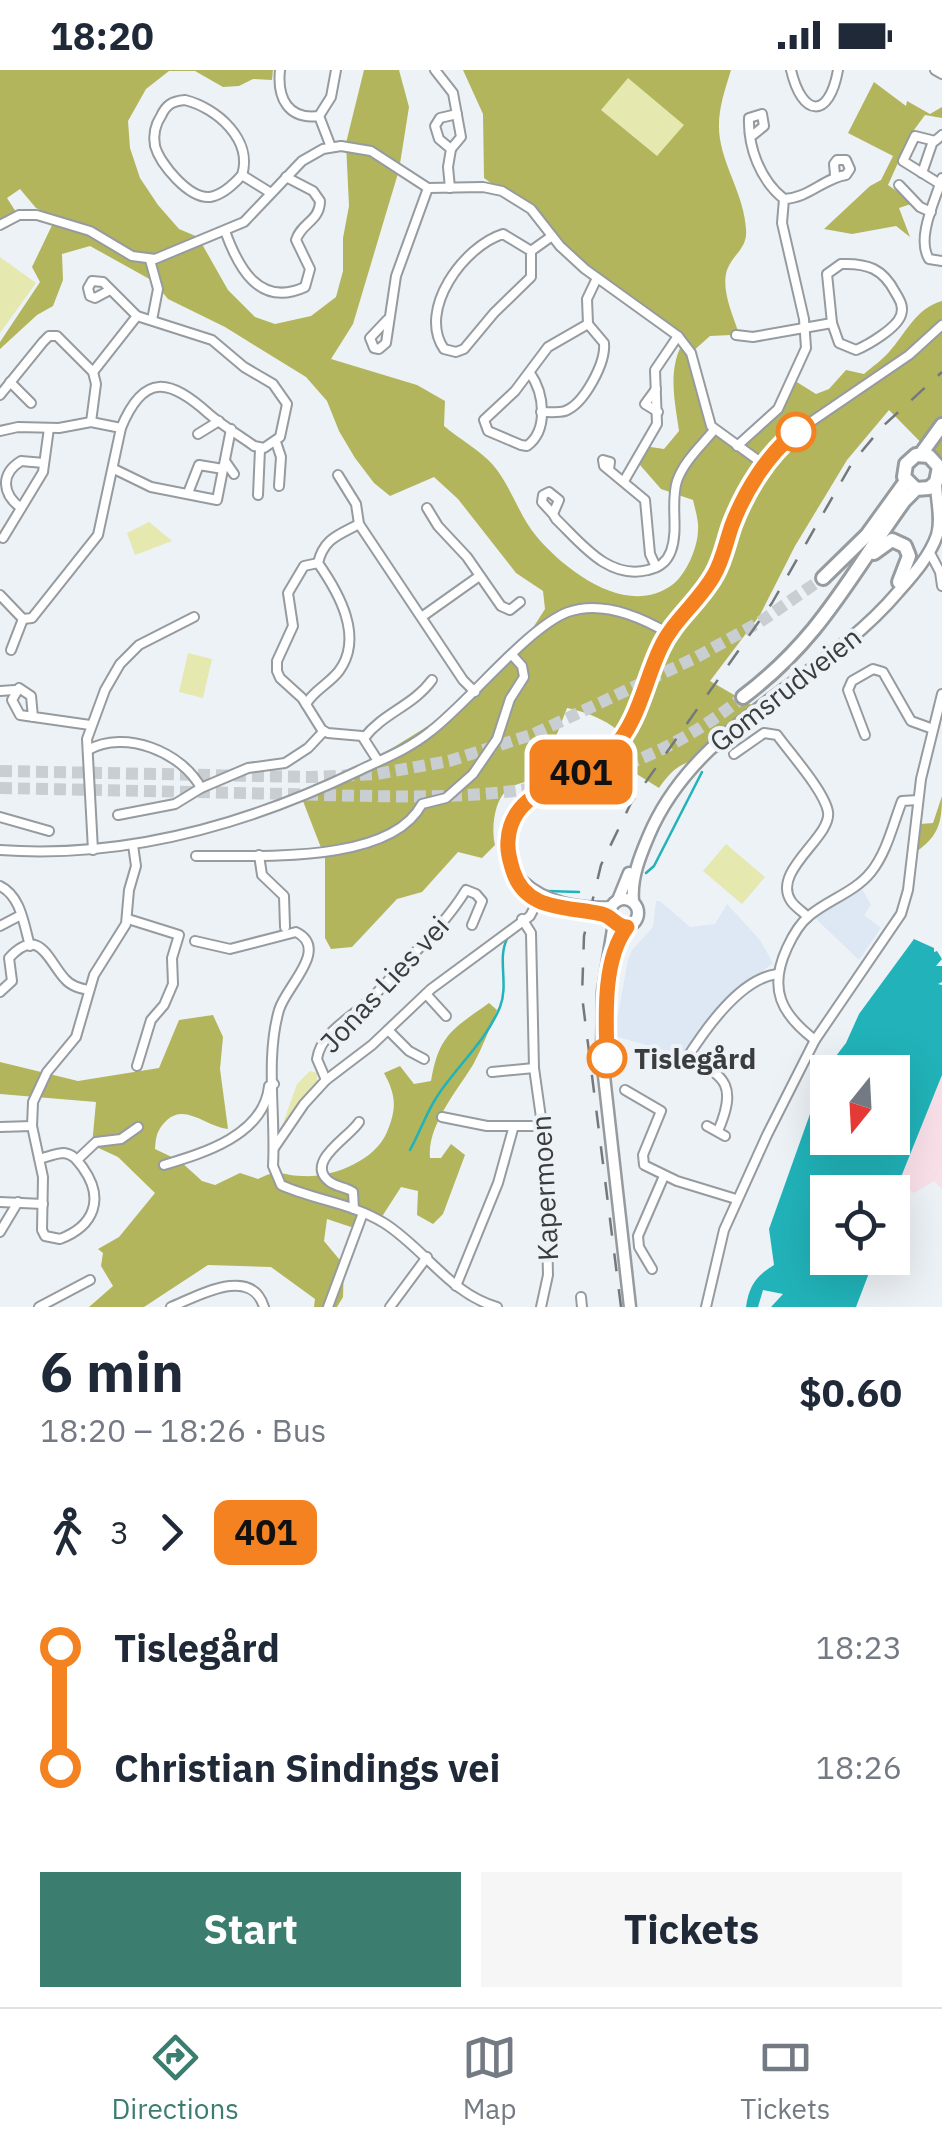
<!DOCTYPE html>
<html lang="en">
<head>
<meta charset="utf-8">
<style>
	body { margin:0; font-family:"IBM Plex Sans",sans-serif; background:#f6f6f7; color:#1f2937; height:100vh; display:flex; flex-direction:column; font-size:38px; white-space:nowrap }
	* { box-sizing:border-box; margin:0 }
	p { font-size:32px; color:#747a83 }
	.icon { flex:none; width:55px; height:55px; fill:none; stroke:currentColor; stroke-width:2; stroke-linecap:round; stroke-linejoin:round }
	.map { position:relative; height:1237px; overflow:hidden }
	.side { display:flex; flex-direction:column; background:#fff; flex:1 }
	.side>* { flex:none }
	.badge { padding:0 20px; border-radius:15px; font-size:35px; line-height:65px }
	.needle { width:65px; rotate:198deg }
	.controls { position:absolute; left:810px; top:985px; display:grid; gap:20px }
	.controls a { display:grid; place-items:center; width:100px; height:100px; border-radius:0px; background:#fff; box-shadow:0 10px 40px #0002; font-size:50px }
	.map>.badge { position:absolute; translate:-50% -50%; box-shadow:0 0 0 5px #fff }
	.legs { display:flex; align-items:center; gap:15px; height:110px; padding:0 40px; font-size:32px }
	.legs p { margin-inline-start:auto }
	.overview { display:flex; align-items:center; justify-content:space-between; height:170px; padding:0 40px }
	h1 { font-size:55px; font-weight:800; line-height:75px }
	.button { display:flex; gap:20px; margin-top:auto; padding:20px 40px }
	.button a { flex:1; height:115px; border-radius:0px; background:#3b7e70; color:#fff; font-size:40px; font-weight:800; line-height:115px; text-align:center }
	.button a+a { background:#f6f6f7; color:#1f2937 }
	ul { padding:0 40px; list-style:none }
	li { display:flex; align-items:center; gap:35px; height:120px; font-size:38px }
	li i { display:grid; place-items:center; width:15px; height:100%; margin:0 12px; background:currentColor }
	li i::after { content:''; width:25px; height:25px; margin:-12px; border:8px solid; border-radius:50%; background:#fff }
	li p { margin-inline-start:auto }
	li:first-child i { background:linear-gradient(#0000 50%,currentColor 0) }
	li:last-child i { background:linear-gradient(currentColor 50%,#0000 0) }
	.status { display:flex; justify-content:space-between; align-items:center; height:70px; padding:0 50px; background:#fff; direction:ltr }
	.status svg { height:28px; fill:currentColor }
	.menu { display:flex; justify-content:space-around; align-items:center; height:140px; border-top:2px solid #e0e1e3; background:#fff; font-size:28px; color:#747a83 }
	.menu a { display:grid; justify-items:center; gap:5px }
	.menu .active { color:#3b7e70 }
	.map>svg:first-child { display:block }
	.commercial { fill:#f9dfe8 }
	.built { fill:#dee8f4 }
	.green { fill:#e5e8af }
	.forest { fill:#b2b55c; fill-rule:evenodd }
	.water { fill:#21b3b9; fill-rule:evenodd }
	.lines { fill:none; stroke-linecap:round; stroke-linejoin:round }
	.stream { stroke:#21b3b9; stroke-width:2.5 }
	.highway-tunnel { stroke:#c9ced2; stroke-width:12; stroke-dasharray:12 6; stroke-linecap:butt }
	.minor-casing { stroke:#969b9f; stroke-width:12 }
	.major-casing { stroke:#969b9f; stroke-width:15 }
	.highway-casing { stroke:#969b9f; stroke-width:18 }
	.minor { stroke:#fff; stroke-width:8 }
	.major { stroke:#fff; stroke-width:10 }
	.highway { stroke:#fff; stroke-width:12 }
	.rail { stroke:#75787b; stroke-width:2.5; stroke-dasharray:18 18; stroke-linecap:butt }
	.line-1-casing { stroke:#fff; stroke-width:22 }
	.line-1 { stroke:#f58220; stroke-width:15 }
	.stop-1-dot { fill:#fff; stroke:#f58220; stroke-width:5 }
	.labels { text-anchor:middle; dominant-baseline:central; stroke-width:8; stroke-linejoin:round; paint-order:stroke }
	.street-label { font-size:28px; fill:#3a3c3e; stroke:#edf2f7 }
	.stop-label { font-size:28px; font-weight:bold; fill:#3a3c3e; stroke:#edf2f7; text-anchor:start }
</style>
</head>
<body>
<div class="status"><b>18:20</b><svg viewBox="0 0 49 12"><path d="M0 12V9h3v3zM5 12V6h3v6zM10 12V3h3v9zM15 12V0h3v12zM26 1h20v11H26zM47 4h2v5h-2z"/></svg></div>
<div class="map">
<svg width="942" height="1237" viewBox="0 0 942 1237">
	<rect width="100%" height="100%" fill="#edf2f7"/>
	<polygon class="commercial" points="942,1005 942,1119 934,1111 914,1123 899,1113"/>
	<g class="built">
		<polygon points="860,815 871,835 864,845 881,858 859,890 814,847"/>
		<polygon points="656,831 660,831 690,857 715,854 727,834 760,870 773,893 728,928 690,980 678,984 614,966 628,890 632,880 653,857"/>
	</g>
	<g class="green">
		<polygon points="627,0 687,52 665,93 591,35"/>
		<polygon points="0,187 36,213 0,263"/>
		<polygon points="149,452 172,471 135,485 127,463"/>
		<polygon points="188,583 212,589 203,628 179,622"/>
		<polygon points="726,774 765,807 742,834 703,801"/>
		<polygon points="310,1001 317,1003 317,1015 281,1059 297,1014"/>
	</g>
	<g class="forest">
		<path d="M0 0H273L272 10 253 9 239 16 223 17 195 1H169L146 19 128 51 130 78 140 108 158 135 179 159 198 167 228 220 255 247 275 254 311 246 336 227 343 201V168L349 136 346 73 364 0H399L409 37 399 100 353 254 331 289 417 315 445 331 444 356C459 369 480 380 493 395 511 416 519 446 537 467 566 501 627 548 672 515 686 505 698 477 698 460 699 451 695 439 693 430L661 419 640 395 644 376 664 379 679 361C675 332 668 303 681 276L639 236 610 223 520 134 484 108 483 44 463 0H731C724 23 716 45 720 69 725 100 744 126 746 159 748 178 733 184 727 200 721 219 732 243 738 261L731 265 710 266 691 283 709 345 717 360 738 374 770 345 792 309 816 324 829 319 846 300 864 304C872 297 882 290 889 282 906 263 916 238 942 231V394L889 340 847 390 795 476 760 545 710 611 767 644C752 654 737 672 725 679 693 698 685 681 659 718L627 698 632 676C618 654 591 643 567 638L540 708C530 711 516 713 508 719 494 730 491 759 495 775L482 788 458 782 422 822 397 829 352 877 331 879 325 868V788L301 726 357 700 436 651 529 564 545 539 543 521 516 503 458 429 434 407 390 426 374 413 355 388 339 361 327 331 306 307 225 257 168 229 153 211 90 176 62 184 63 210 53 236 37 245 0 279V272L40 212 32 197 56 147 36 138 20 119 7 128 16 142 0 151ZM628 8 684 55 657 86 601 40Z"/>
		<polygon points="874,12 906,36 907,31 930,44 942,37 942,48 925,45 911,64 888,115 914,133 899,138 910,167 896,156 852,164 824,159 870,116 881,110 893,86 848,63"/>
		<path d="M942 726C942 751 939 766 917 781L920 754 933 753Z"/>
		<path d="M489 933 497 940C490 958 483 976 474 993 458 1020 427 1055 430 1088H441L451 1074 465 1085 443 1144 433 1154 417 1145 418 1121 401 1117 383 1145 361 1149 351 1157 327 1149 324 1171 344 1195 343 1227 337 1237H314L315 1229 271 1197 208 1195 144 1237H89L113 1216 101 1196 103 1183 98 1179 119 1167 155 1123 118 1087 92 1075 96 1032 0 1024V992L78 1011 159 998 179 950 213 945 223 967 220 999 228 1059C207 1057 185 1033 167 1050 157 1060 156 1065 155 1079L180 1091 202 1111 215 1115 240 1103 258 1109C279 1098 280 1105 302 1106 332 1108 375 1091 387 1062 397 1038 396 1025 384 1003L400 996 414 1014 431 1011C439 964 453 959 489 933Z"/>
	</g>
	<path class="water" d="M914 869 934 878V882L937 881 942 889 936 896H942V912L938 914 942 915V1005L893 1127 892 1122H828V1188H864L862 1191 869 1203 856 1237H771L783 1224 763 1220 758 1237H746C749 1216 756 1206 774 1195L769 1159 826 999 846 973 859 944ZM892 1002V1068H828V1002Z"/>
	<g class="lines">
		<g class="stream">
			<polyline points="646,803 654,796 702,702"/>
			<polyline points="547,821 579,822"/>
			<path d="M410 1080C420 1062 427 1041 438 1025 458 995 486 971 500 937 509 914 497 889 507 869"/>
		</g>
		<g class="highway-tunnel">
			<polyline points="0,701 312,707 377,704 449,691 534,664 693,589 760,552 823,508"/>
			<path d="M0 718C96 720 192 722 288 724 456 728 603 740 743 627"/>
		</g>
		<defs>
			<g id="minor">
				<path d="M280 0C277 28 288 50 319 46L331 27 336 0"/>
				<polyline points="435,0 453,23 461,67 451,79"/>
				<path d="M791 0C802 47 829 50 838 0"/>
				<polyline points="935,0 942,4"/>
				<path d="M185 30C217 38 253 70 242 105 234 114 222 125 210 127 189 129 160 94 155 76 153 65 155 55 161 46 166 35 172 31 185 30Z"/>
				<polyline points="319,46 331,77"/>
				<path d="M753 65 764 56 762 44 749 48C748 77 760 110 784 129"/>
				<polyline points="922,103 933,71"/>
				<polyline points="242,105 271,123"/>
				<path d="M942 108C935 131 916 168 929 189L942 191"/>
				<polyline points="940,114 903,91 915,66 935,71 942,65"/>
				<polyline points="899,115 920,137 931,142"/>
				<polyline points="450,118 448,97 451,79 439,69 435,56 440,48 457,44"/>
				<polyline points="0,155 19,145 37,145 90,161 132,186 155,189 244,152 302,91 323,79 341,76 371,81 428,118 483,117 502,121 531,139 560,176 585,199 678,266 691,283 711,356 766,396"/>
				<path d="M225 161C238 197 259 238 305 217L310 199 296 170C301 153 320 151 320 131L313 121 286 107"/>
				<path d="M503 164 531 181V207L494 243 464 279 456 282 444 279C417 240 464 176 503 164Z"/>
				<polyline points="531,181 552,166"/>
				<polyline points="150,190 158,219 152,250"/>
				<path d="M841 194C868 193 883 199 895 222 900 230 904 237 901 245 897 258 868 275 856 280L839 273 832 253 827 204Z"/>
				<path d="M110 220 95 228 90 226 88 218 92 211 103 212 137 246 212 270 244 297 273 314 287 334 280 367 264 378 254 376C239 365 223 356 209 344 170 309 144 302 121 358"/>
				<polyline points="387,250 370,268 374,278 379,279 386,273 396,206 428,118"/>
				<polyline points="736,265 753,267 832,253"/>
				<polyline points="93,302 137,246"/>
				<path d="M530 303C544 323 549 360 527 376L521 375 488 361 484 350 515 321 548 277 588 254 587 229 597 208"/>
				<polyline points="10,312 31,333"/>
				<polyline points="656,319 645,334 658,342"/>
				<polyline points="0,325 43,272 49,266 57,266 93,302 96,314 91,352"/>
				<path d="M541 342C549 342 558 343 565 341 584 334 606 293 604 273L588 254"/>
				<polyline points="0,361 18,357 59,358 91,352 121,358 98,465 32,548 23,549 0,525"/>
				<polyline points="198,364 219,351"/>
				<polyline points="276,372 281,387 279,416"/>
				<path d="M737 376 778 339 806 278 804 249 782 153 784 129C809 128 824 108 846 105L850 99 846 90H837L834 94 835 105"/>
				<polyline points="225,391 234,404"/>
				<polyline points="114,399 151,417 217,430 231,359"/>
				<polyline points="609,399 610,392 603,390 604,396 645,430 650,484 656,497"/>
				<polyline points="338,405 356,434 359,454 463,610 475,622"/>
				<polyline points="624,411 657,354 655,300 678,266"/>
				<polyline points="748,422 778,380"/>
				<polyline points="188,423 199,395 223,399"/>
				<polyline points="258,425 260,379"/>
				<path d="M21 438C2 424 0 404 21 391L44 393"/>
				<polyline points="427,438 438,456 467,487 501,536 510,540 520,532"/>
				<path d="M553 444 542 432 543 425 549 422 559 430 553 444 556 449C581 473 608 510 648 500 658 498 667 492 671 481 679 459 670 433 677 411 684 391 701 376 714 360"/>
				<polyline points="3,468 43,402 49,358"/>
				<polyline points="929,481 940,502 942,516"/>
				<polyline points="318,493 304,496 288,523 293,556 277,591 277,601 280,608 302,628 322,660 328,663 362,666 378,691"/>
				<polyline points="423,546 478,507"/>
				<polyline points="11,580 23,549"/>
				<polyline points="0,621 15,620"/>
				<path d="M306 634C314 620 329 614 339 601 364 567 339 523 318 493 324 468 339 465 359 454"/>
				<polyline points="33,647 31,626 19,618 12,630 20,645 90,655"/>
				<polyline points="865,665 848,620 852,611 873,599 883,602 911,651 933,659"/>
				<path d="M364 668C383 643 413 636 432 610"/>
				<path d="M88 680C125 659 182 682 201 718"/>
				<path d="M734 684 764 663 777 665C790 683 825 722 828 742 832 767 771 801 791 831 795 837 803 842 808 847"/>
				<polyline points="118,745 175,734 201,718 248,698 285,693 308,678 324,661"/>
				<polyline points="0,747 49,761"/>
				<path d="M0 780C125 789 246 755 358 701 383 689 409 679 431 661 469 632 528 557 568 542 602 530 639 546 668 563"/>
				<polyline points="93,780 87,669 105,620 120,594 139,575 194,547"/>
				<polyline points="259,785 262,805 284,826 285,857"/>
				<path d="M196 786C256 785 390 795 422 734L446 728 473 704 497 669 510 629 524 607 522 596 513 586"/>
				<path d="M516 803C540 831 575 838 611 836"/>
				<path d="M0 816C21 826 24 855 30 876"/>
				<path d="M610 846C564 832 513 845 508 779 504 728 554 719 588 699 603 690 616 677 626 662 646 632 649 595 668 564 683 540 706 523 718 497 738 451 739 413 777 375L909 285 942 255"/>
				<polyline points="128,849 179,865 172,888 173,914 164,935 151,950 137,996"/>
				<polyline points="522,849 531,863 534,998 545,1076 548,1205 541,1237"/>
				<polyline points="0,856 21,845"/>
				<path d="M195 871 230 879 296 862C330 879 286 916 279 940 265 989 276 1045 273 1096L281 1115C314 1130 352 1133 384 1153 424 1178 450 1224 497 1237"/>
				<path d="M0 922 12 911 9 888C40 855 48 891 65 909 71 916 79 918 88 920"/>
				<polyline points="426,924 446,946"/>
				<polyline points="388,960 409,981 424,989"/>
				<path d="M815 970C781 944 768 919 787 878 792 867 799 854 809 846 828 830 855 822 871 802 887 782 893 754 902 731L918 730"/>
				<polyline points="492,1002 534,998"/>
				<path d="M326 1010 317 989C321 961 355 946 373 927 403 893 443 858 466 820L476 824 482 831 472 855"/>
				<polyline points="625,1020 661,1041 643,1085 644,1095 677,1111 736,1129"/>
				<polyline points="442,1047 487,1056 543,1056"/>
				<polyline points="707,1056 725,1066"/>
				<polyline points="0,1057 32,1056"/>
				<path d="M718 1061C736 1019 729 1005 687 988 706 958 740 909 777 904"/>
				<polyline points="274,1078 304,1034 326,1010 372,975 431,919 530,846 541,825"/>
				<path d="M39 1089C47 1087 56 1083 64 1083 73 1084 77 1090 83 1098 105 1129 94 1156 60 1169L45 1166 42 1160 43 1107 32 1056 33 1032 47 1002 76 967 94 905 126 854 129 820 136 796 133 775"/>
				<polyline points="77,1090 96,1072 121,1069 138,1057"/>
				<path d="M164 1095C204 1083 264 1065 269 1016L274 1014"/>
				<polyline points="0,1132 43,1134"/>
				<path d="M354 1139 353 1122C346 1117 337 1117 330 1112 303 1092 350 1067 359 1052"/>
				<polyline points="0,1162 18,1132"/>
				<polyline points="652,1199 639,1177 638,1166 664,1106"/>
				<polyline points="456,1216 498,1113 513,1059"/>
				<polyline points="581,1227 582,1237"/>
				<polyline points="39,1237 90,1210"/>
				<path d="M171 1237C198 1226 251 1195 264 1237"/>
				<polyline points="328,1237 363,1143"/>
				<polyline points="390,1237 427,1187"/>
				<polyline points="706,1237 724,1160 767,1065 815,970 901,844 908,820 921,709 942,624"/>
			</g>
			<g id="major">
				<circle cx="624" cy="843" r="14"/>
				<polyline points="618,830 629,803"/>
				<path d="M633 831C631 808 640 786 649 765 697 652 822 612 898 522 912 506 930 486 937 465 942 448 936 430 936 412"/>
				<polyline points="614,853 603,921 602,988 630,1237"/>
				<polyline points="616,879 627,857"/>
			</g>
			<g id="highway">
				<polyline points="921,384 942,355"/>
				<polyline points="874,483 892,470 905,476 909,486 899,512"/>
				<polyline points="823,508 867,465 906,411"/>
				<path d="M743 627C821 568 849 507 904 431L916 419 929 418 936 412 939 397 929 386 916 385 906 394 904 407 916 419"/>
			</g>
		</defs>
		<use href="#minor" class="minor-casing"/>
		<use href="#major" class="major-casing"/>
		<use href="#highway" class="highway-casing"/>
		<use href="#minor" class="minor"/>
		<use href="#major" class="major"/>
		<use href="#highway" class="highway"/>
		<polyline class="rail" points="621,1237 582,926 584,866 601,795 631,733 772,533 852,393 882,357 942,302"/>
	</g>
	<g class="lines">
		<defs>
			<path id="line-1" d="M607 988C606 949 602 890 627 857 614 856 614 847 602 844 568 836 526 842 513 801 510 791 507 781 508 771 511 715 579 714 611 681 639 652 644 613 660 579 673 550 699 532 714 505 723 490 726 472 732 455 745 421 767 385 796 362"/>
		</defs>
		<use href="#line-1" class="line-1-casing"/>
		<use href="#line-1" class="line-1"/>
	</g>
	<g class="stop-1-dot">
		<circle cx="796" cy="362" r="18"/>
		<circle cx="607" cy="988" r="18"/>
	</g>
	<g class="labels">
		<g class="street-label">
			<text transform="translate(785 619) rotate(-38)">Gomsrudveien</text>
			<text transform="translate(384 914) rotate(-47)">Jonas Lies vei</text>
			<text transform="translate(544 1118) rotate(-93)">Kapermoen</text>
		</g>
		<g class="stop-label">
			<text x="634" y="988">Tislegård</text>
		</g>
	</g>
</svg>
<div class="controls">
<a><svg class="needle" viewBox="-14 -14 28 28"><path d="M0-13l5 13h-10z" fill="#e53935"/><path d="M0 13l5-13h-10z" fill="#747a83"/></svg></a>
<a><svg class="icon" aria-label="locate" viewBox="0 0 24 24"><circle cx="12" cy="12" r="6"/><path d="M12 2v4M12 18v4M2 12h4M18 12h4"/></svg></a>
</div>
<b class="badge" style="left:581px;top:702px;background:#f58220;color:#111">401</b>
</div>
<section class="side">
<div class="overview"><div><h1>6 min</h1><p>18:20 – 18:26 · Bus</p></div><b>$0.60</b></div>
<div class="legs"><svg class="icon" aria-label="walk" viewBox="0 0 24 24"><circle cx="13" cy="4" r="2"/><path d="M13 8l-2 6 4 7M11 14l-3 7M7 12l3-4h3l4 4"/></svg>3<svg class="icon" aria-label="forward" viewBox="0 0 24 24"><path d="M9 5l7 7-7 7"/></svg><b class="badge" style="background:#f58220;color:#111">401</b></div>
<ul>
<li><i style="color:#f58220"></i><b>Tislegård</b><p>18:23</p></li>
<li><i style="color:#f58220"></i><b>Christian Sindings vei</b><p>18:26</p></li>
</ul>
<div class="button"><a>Start</a><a>Tickets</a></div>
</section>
<nav class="menu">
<a class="active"><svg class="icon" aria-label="directions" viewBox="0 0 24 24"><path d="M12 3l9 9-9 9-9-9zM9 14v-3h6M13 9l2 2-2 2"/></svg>Directions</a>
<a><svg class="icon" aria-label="map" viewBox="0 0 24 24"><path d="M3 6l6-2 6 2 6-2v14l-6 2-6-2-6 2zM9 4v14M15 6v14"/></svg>Map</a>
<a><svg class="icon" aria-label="tickets" viewBox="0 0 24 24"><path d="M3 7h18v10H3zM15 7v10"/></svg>Tickets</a>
</nav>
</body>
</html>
